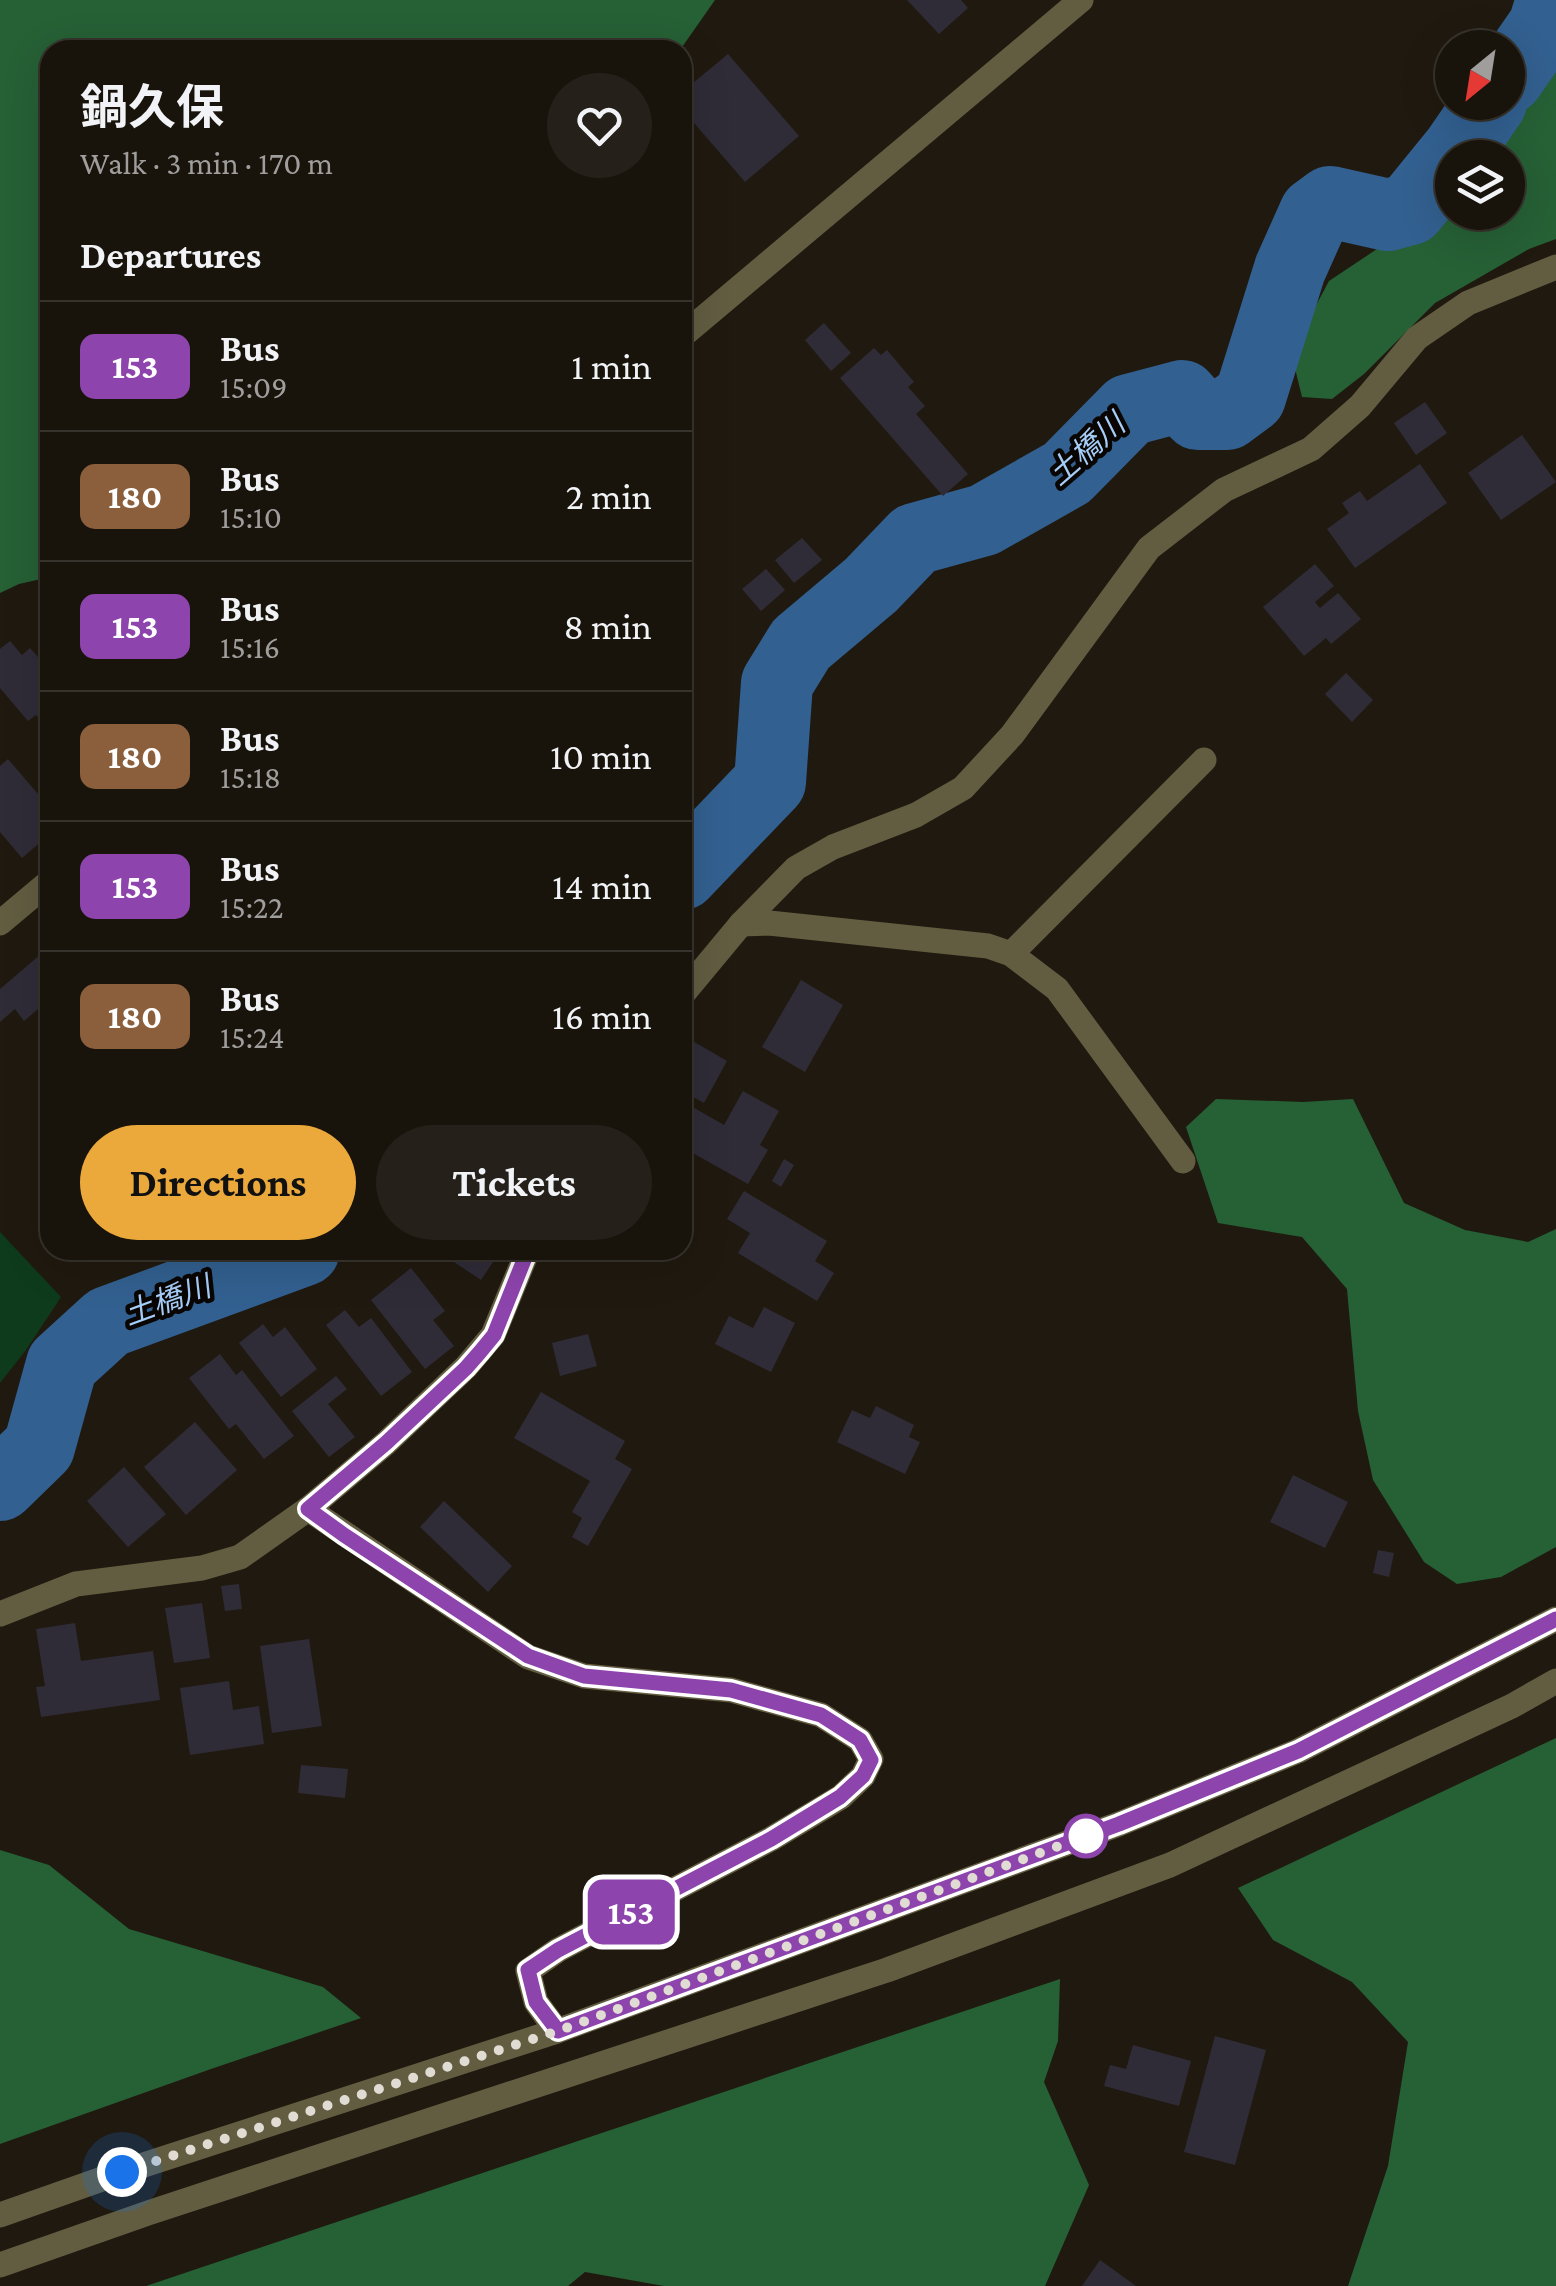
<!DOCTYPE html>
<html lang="en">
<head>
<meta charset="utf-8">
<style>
	body { margin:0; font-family:"Crimson Pro","Noto Sans JP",serif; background:#252019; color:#f1f3f6; height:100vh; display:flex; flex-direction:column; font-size:38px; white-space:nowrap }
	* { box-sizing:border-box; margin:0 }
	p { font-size:32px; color:#9f9e9d }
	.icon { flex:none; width:55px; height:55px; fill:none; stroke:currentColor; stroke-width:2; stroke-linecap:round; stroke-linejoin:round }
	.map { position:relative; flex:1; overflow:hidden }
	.panel { position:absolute; left:40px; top:40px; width:652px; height:1220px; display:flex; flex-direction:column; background:#18130b; border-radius:30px; box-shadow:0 10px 40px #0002,0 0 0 2px #36322c }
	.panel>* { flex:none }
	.badge { padding:0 20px; border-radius:15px; font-size:35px; line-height:65px }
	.needle { width:65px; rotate:210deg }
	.tools { position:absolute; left:1435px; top:30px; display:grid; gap:20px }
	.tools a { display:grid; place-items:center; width:90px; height:90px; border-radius:50%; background:#18130b; box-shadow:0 10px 40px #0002,0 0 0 2px #36322c; font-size:50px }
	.you { position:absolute; width:50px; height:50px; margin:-25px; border:8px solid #fff; border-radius:50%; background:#1a73e8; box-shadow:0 0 0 15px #1a73e833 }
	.map>.badge { position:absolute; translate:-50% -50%; box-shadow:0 0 0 5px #fff }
	h2 { padding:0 40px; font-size:38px; line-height:90px }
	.round { display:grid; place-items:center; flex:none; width:105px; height:105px; border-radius:52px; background:#252019 }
	.head { display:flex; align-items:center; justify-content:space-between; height:170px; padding:0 40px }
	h1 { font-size:48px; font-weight:700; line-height:75px }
	.cta { display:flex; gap:20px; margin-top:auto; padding:20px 40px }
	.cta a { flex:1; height:115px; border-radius:60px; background:#eca93b; color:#111; font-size:40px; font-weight:700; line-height:115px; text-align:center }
	.cta a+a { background:#252019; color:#f1f3f6 }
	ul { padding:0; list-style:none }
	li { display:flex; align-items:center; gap:30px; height:130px; padding:0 40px; border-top:2px solid #36322c }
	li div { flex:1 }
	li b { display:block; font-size:38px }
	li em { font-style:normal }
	li .badge { min-width:110px; font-weight:700; text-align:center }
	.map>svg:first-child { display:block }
	.green { fill:#0d3b1b }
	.forest { fill:#266035 }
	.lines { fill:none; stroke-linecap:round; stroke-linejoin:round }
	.river { stroke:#326090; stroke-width:72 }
	.building { fill:#2f2c38 }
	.minor { stroke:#625d41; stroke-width:25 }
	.tertiary { stroke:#625d41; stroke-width:25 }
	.line-casing { stroke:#fff; stroke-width:22 }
	.line { stroke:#8e44ad; stroke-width:15 }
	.walk { stroke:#e0dbd3; stroke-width:10; stroke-dasharray:0 18 }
	.stop-dot { fill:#fff; stroke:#8e44ad; stroke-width:5 }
	.labels { text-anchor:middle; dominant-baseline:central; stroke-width:9; stroke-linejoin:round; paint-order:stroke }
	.water-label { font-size:30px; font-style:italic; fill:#a6cdf8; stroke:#080503 }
</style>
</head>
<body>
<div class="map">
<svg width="1556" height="2286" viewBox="0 0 1556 2286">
	<rect width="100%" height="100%" fill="#20190f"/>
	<polygon class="green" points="0,1232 61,1297 26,1350 0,1383"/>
	<g class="forest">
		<polygon points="0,0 715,0 680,50 50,50 50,577 19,584 0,593"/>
		<polygon points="1556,50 1556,239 1529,249 1435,303 1364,374 1332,399 1302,397 1291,352 1329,281 1380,247 1452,184 1452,212 1508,212 1508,158 1479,157 1541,78"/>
		<polygon points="1216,1099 1303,1102 1353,1099 1404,1203 1465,1230 1528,1242 1556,1229 1556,1547 1501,1577 1457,1584 1424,1562 1373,1480 1358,1411 1347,1289 1302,1237 1218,1223 1186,1127"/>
		<polygon points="1556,1738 1556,2286 1348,2286 1388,2166 1408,2042 1352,1982 1273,1940 1238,1888"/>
		<polygon points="0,1850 49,1865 129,1929 323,1987 361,2018 211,2069 0,2144"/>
		<polygon points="1060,1979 1058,2041 1044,2082 1089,2185 1045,2286 664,2286 585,2272 568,2286 146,2286"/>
	</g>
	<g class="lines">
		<g class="river">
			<polyline points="1508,78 1544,26 1552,0"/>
			<polyline points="682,874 770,782 777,683 801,644 871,585 915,539 984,520 1067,473 1129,410 1182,396 1198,414 1227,414 1250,397 1290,269 1315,213 1330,202 1388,215 1410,209 1458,150 1491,102"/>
			<polyline points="0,1485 39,1447 62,1364 108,1322 304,1250"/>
		</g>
	</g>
	<g class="building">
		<polygon points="907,0 961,0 968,8 939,34"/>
		<polygon points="728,54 799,136 745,182 682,109 682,92"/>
		<polygon points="824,323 851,353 831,371 805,340"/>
		<polygon points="874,348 881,355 887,350 914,382 908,387 925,406 916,414 968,474 943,496 840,378"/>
		<polygon points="1425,402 1447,433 1416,455 1394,423"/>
		<polygon points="1522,435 1556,482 1501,520 1468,473"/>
		<polygon points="1420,464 1447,503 1355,568 1327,529 1349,513 1342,503 1360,491 1367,501"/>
		<polygon points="802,538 822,560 794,583 775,560"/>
		<polygon points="1315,564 1334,586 1315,602 1320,608 1338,593 1361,619 1331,644 1326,638 1304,656 1263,607"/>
		<polygon points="766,569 785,590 761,611 742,589"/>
		<polygon points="10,641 22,655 30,648 50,671 50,731 36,715 28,721 0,688 0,649"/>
		<polygon points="1346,673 1373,700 1352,722 1325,694"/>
		<polygon points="8,759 50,808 50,834 22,858 0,832 0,766"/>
		<polygon points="41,954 50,965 50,999 24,1021 15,1009 0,1022 0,989"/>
		<polygon points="801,980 843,1005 805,1072 762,1047"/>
		<polygon points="684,1036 727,1061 704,1103 682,1091"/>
		<polygon points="743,1091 779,1111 760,1145 768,1150 748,1184 682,1147 682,1101 724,1125"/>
		<polygon points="784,1159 794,1165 781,1187 772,1181"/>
		<polygon points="744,1191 827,1241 815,1261 834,1273 817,1301 738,1253 750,1233 727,1219"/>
		<polygon points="436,1250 501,1250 481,1280"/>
		<polygon points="411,1268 445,1311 433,1320 454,1346 425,1369 371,1300"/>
		<polygon points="764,1307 795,1323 771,1372 715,1344 729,1316 753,1328"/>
		<polygon points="345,1310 359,1327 371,1318 412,1372 381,1396 326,1325"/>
		<polygon points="263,1324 273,1337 285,1327 317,1369 281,1397 239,1343"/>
		<polygon points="588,1334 597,1366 560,1376 552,1343"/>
		<polygon points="220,1354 236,1375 242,1370 294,1436 264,1459 236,1424 229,1429 189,1378"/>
		<polygon points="336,1376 347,1389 328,1404 355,1437 329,1457 292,1411"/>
		<polygon points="541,1392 625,1441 615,1459 632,1469 588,1546 572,1537 582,1518 572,1512 590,1481 514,1438"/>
		<polygon points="876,1406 914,1425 909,1437 920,1442 905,1474 837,1442 852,1410 870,1418"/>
		<polygon points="195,1422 237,1470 186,1515 144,1467"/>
		<polygon points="124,1467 166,1514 128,1547 87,1501"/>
		<polygon points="1293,1475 1348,1502 1325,1548 1270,1522"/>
		<polygon points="444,1501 512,1566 488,1592 420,1527"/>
		<polygon points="1378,1550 1394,1553 1389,1577 1373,1573"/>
		<polygon points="239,1584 242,1609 225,1611 221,1586"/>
		<polygon points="202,1603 210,1658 174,1663 165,1608"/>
		<polygon points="75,1623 81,1661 153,1651 160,1700 41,1717 36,1687 45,1686 36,1629"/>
		<polygon points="309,1639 322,1726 272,1733 260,1646"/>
		<polygon points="229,1681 233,1710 259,1706 264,1744 190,1755 180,1688"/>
		<polygon points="301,1765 348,1769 345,1798 298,1793"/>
		<polygon points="1215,2036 1266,2050 1235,2165 1184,2152"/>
		<polygon points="1133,2045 1191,2061 1179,2106 1104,2086 1110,2065 1126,2069"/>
		<polygon points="1100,2260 1136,2286 1082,2286"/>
	</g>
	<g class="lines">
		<g class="minor">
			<polyline points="741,924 769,923 988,946 1011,954 1057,989 1183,1161"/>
			<polyline points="1011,954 1204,760"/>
			<polyline points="682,995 741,924 796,868 833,847 916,815 963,788 1012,735 1149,548 1224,490 1311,449 1360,406 1417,338 1468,303 1556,267"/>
			<polyline points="308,1509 528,1657 584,1676 731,1690 821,1715 860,1740 871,1759 863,1776 841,1797 771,1839 558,1950 528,1971 536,2002 557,2031"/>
			<polyline points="0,1614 76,1584 202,1568 240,1557 308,1509 386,1443 466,1367 493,1335 528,1250"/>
		</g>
		<g class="tertiary">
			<polyline points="682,336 1081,0"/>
			<polyline points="0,923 50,881"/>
			<polyline points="0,2215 122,2172 557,2031 1119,1824 1298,1751 1556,1619"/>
			<polyline points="0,2265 148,2213 887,1970 1170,1865 1512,1706 1556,1681"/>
		</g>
	</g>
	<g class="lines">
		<defs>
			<polyline id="line" points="528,1250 494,1335 480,1352 466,1368 386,1443 308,1509 344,1535 528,1656 584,1676 731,1690 821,1715 860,1740 871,1760 863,1776 840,1797 771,1839 558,1950 528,1970 536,2002 558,2031 1119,1824 1298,1751 1556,1619"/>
		</defs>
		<use href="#line" class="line-casing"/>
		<use href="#line" class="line"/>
		<polyline class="walk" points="122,2172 558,2031 1086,1836"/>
	</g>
	<circle class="stop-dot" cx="1086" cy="1836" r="20"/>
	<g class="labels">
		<g class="water-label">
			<text transform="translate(1086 449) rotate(-41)">土橋川</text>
			<text transform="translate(167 1300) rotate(-20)">土橋川</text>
		</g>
	</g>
</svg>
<div class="tools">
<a><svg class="needle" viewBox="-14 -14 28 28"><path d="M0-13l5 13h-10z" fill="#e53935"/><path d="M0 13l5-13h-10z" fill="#9f9e9d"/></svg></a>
<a><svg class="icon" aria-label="layers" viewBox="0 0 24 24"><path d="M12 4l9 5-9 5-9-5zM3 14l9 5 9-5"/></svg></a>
</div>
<div class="you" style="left:122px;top:2172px"></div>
<b class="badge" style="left:631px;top:1912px;background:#8e44ad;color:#fff">153</b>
<section class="panel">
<div class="head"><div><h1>鍋久保</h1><p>Walk · 3 min · 170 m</p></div><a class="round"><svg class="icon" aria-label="heart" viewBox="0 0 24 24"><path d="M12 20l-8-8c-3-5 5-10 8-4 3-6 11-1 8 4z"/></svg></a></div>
<h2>Departures</h2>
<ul>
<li><span class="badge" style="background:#8e44ad;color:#fff">153</span><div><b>Bus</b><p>15:09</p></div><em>1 min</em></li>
<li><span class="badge" style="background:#8b5e3c;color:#fff">180</span><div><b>Bus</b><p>15:10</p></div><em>2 min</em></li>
<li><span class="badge" style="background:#8e44ad;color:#fff">153</span><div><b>Bus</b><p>15:16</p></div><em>8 min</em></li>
<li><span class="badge" style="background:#8b5e3c;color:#fff">180</span><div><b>Bus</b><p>15:18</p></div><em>10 min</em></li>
<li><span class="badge" style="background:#8e44ad;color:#fff">153</span><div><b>Bus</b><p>15:22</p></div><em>14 min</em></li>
<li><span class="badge" style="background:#8b5e3c;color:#fff">180</span><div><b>Bus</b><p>15:24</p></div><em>16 min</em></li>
</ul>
<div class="cta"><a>Directions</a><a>Tickets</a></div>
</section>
</div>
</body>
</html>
